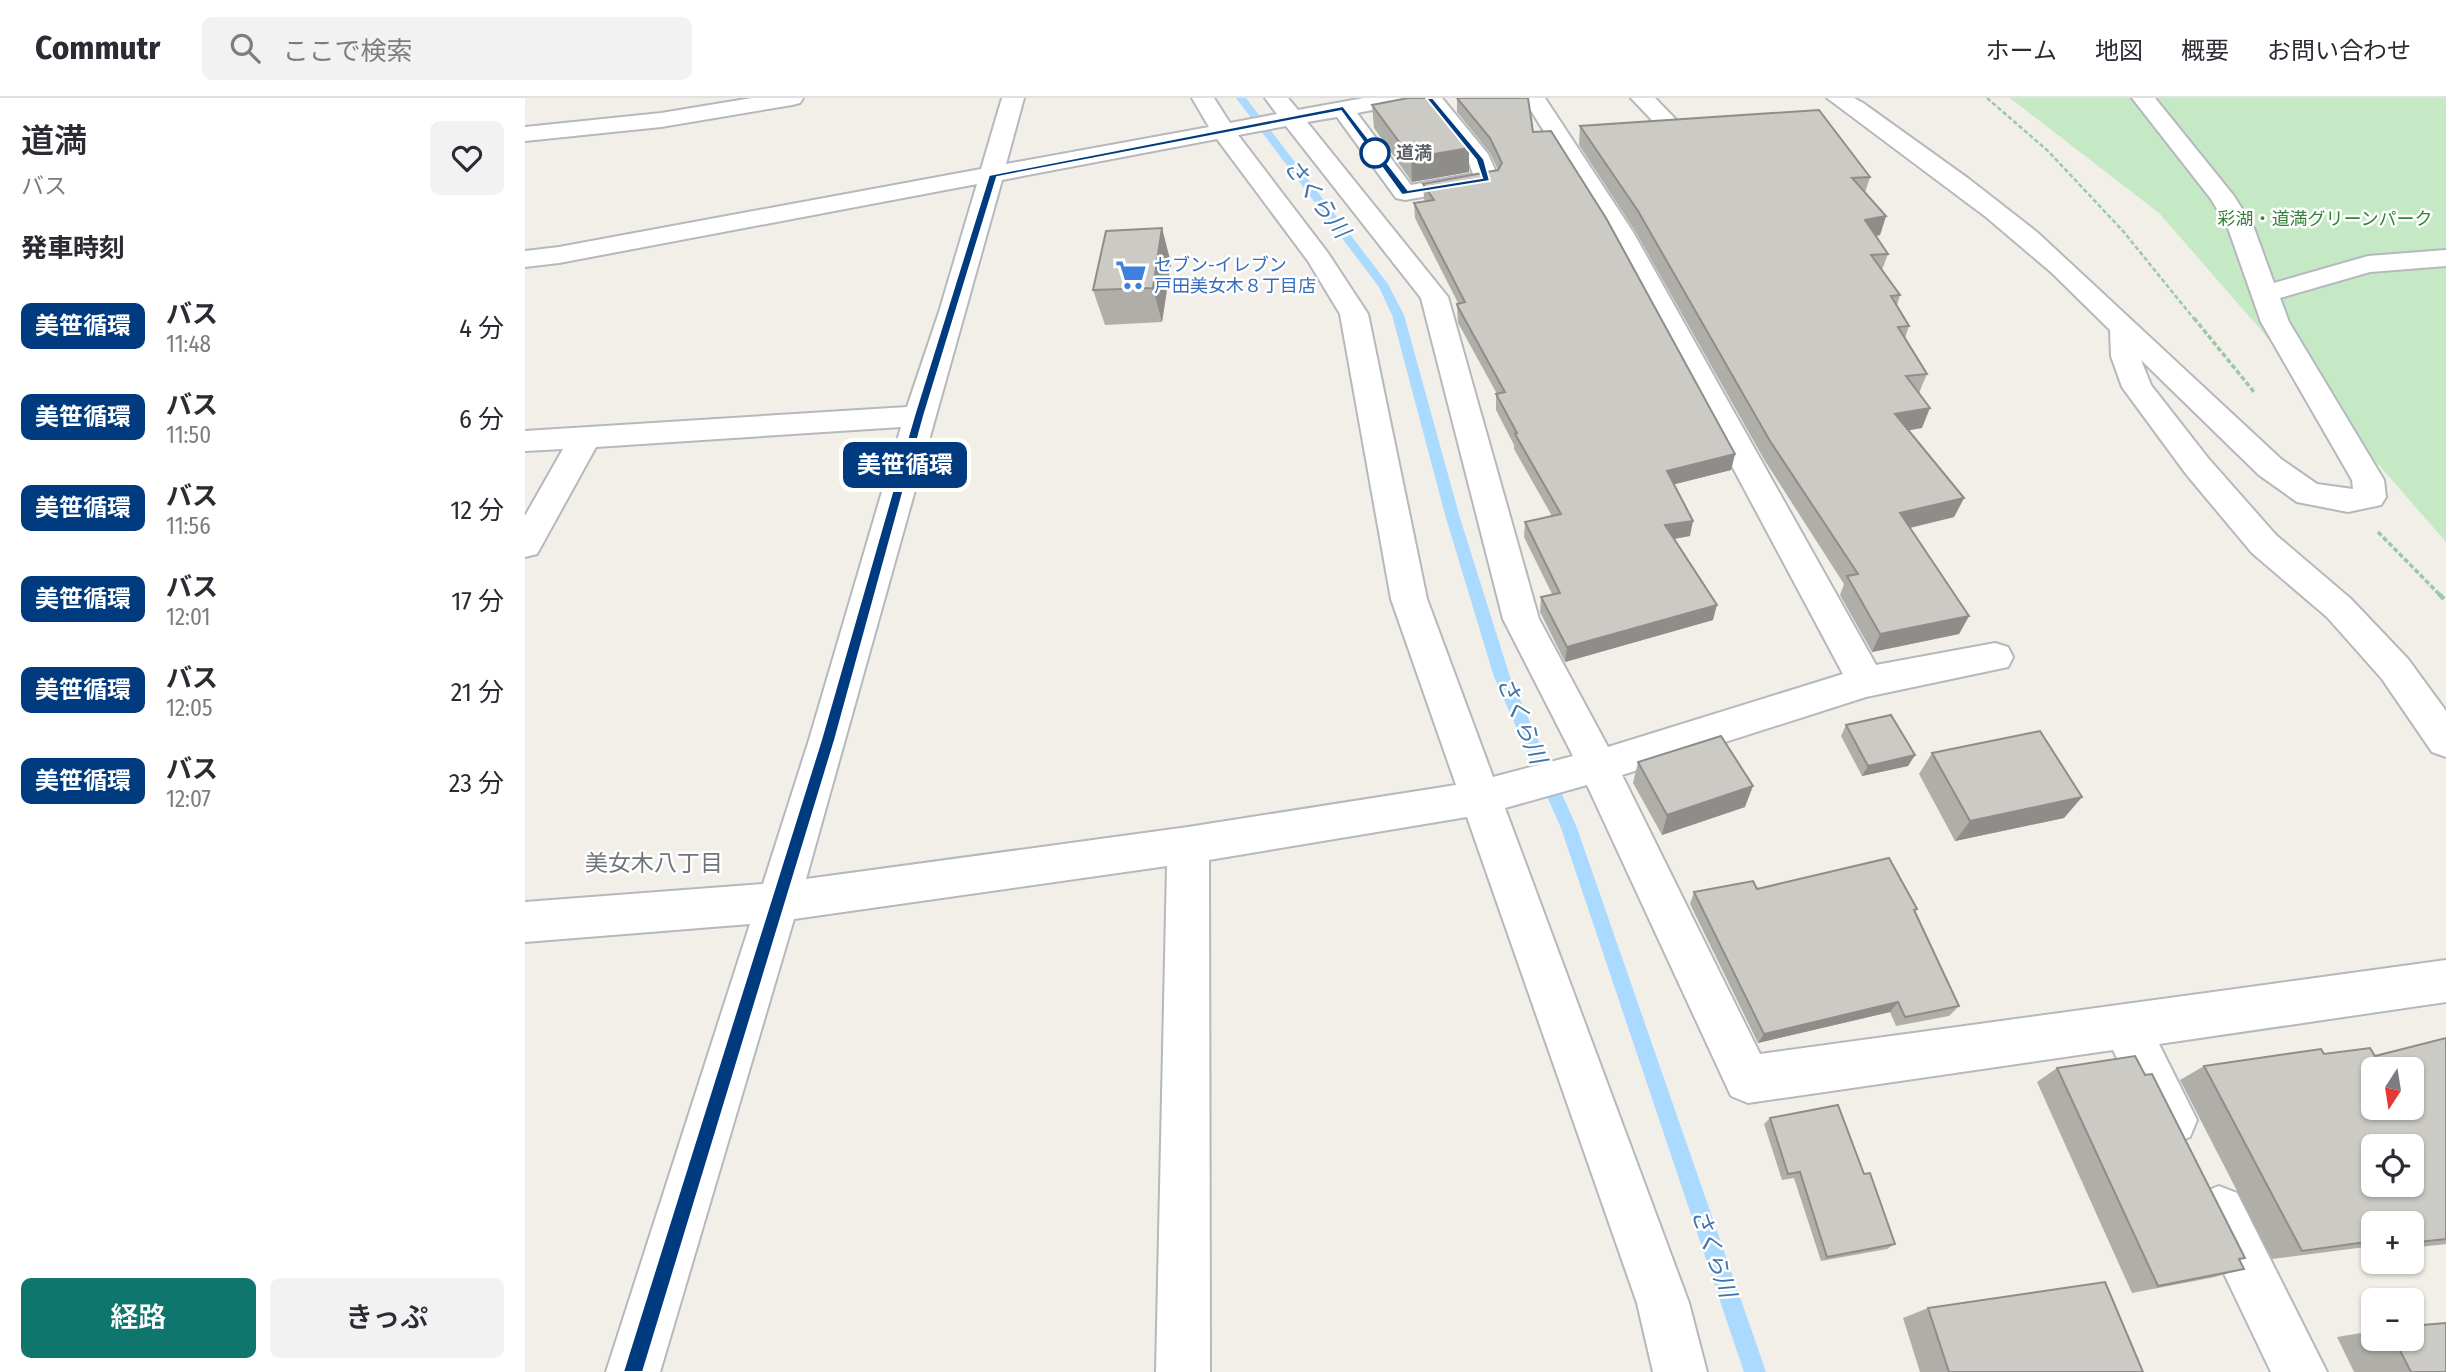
<!DOCTYPE html>
<html lang="ja">
<head>
<meta charset="utf-8">
<style>
	body { margin:0; font-family:"Fira Sans Condensed","Noto Sans JP",sans-serif; background:#f2f2f3; color:#2b2b33; height:100vh; display:flex; flex-direction:column; font-size:26px; white-space:nowrap }
	* { box-sizing:border-box; margin:0 }
	p { font-size:23px; color:#7c7c81 }
	.icon { flex:none; width:38px; height:38px; fill:none; stroke:currentColor; stroke-width:2; stroke-linecap:round; stroke-linejoin:round }
	.map { position:relative; flex:1; overflow:hidden }
	.panel { display:flex; flex-direction:column; background:#fff; width:525px }
	.panel>* { flex:none }
	.badge { padding:0 14px; border-radius:10px; font-size:24px; line-height:46px }
	.needle { width:46px; rotate:192deg }
	.buttons { position:absolute; left:1836px; top:959px; display:grid; gap:14px }
	.buttons a { display:grid; place-items:center; width:63px; height:63px; border-radius:10px; background:#fff; box-shadow:0 2px 5px #0004; font-size:35px }
	.map>.badge { position:absolute; translate:-50% -50%; box-shadow:0 0 0 4px #fff }
	h2 { padding:0 21px; font-size:26px; line-height:63px }
	.round { display:grid; place-items:center; flex:none; width:74px; height:74px; border-radius:10px; background:#f2f2f3 }
	.head { display:flex; align-items:center; justify-content:space-between; height:119px; padding:0 21px }
	h1 { font-size:33px; font-weight:600; line-height:52px }
	.primary-button { display:flex; gap:14px; margin-top:auto; padding:14px 21px }
	.primary-button a { flex:1; height:80px; border-radius:10px; background:#0f766e; color:#fff; font-size:28px; font-weight:600; line-height:80px; text-align:center }
	.primary-button a+a { background:#f2f2f3; color:#2b2b33 }
	ul { padding:0; list-style:none }
	li { display:flex; align-items:center; gap:21px; height:91px; padding:0 21px }
	li div { flex:1 }
	li b { display:block; font-size:26px }
	li em { font-style:normal }
	li .badge { min-width:77px; font-weight:700; text-align:center }
	header { display:flex; align-items:center; gap:42px; box-sizing:border-box; height:98px; padding:0 35px; background:#fff; border-bottom:2px solid #e1e1e2 }
	header strong { font-size:33px }
	nav { display:flex; gap:38px; margin-inline-start:auto; font-size:24px }
	.search { width:490px; height:63px; background:#f2f2f3; display:flex; align-items:center; gap:18px; box-sizing:border-box; padding:0 24px; border-radius:10px; color:#7c7c81; font-size:26px }
	main { display:flex; flex:1; min-height:0 }
	.map>svg:first-child { display:block }
	.green { fill:#c5e8c5 }
	.lines { fill:none; stroke-linecap:round; stroke-linejoin:round }
	.stream { fill:#aadaff; fill-rule:evenodd }
	.minor-casing { stroke:#b5b8bc; stroke-width:4 }
	.path-far2 { stroke:#9cc7a9; stroke-width:2.5; stroke-dasharray:4.5 2.5; stroke-linecap:butt }
	.path-far1 { stroke:#9cc7a9; stroke-width:3.5; stroke-dasharray:5 2.5; stroke-linecap:butt }
	.path { stroke:#9cc7a9; stroke-width:4.5; stroke-dasharray:7 3.5; stroke-linecap:butt }
	.minor { fill:#fff; fill-rule:evenodd }
	.wall { fill:#afaea9 }
	.shaded-wall { fill:#8f8d8a }
	.building { fill:#cccac5; stroke:#8f8d8a; stroke-width:2; fill-rule:evenodd }
	.line { fill:#003b80; stroke:#fff; stroke-width:2 }
	.stop-dot { fill:#fff; stroke:#003b80; stroke-width:3.5 }
	.labels { text-anchor:middle; dominant-baseline:central; stroke-width:5; stroke-linejoin:round; paint-order:stroke }
	.far-stop-label { font-size:18px; font-weight:bold; fill:#5f6368; stroke:#fff; text-anchor:start }
	.far-park-label { font-size:18px; fill:#348238; stroke:#fff }
	.far-shop-label { font-size:18px; fill:#366cbe; stroke:#fff; text-anchor:start }
	.water-label { font-size:23px; font-style:italic; fill:#4174aa; stroke:#fff }
	.neighbourhood-label { font-size:23px; fill:#70757a; stroke:#fff }
</style>
</head>
<body>
<header>
<strong>Commutr</strong>
<div class="search"><svg class="icon" aria-label="search" viewBox="0 0 24 24"><circle cx="10" cy="10" r="6"/><path d="M15 15l6 6"/></svg>ここで検索</div>
<nav><a>ホーム</a><a>地図</a><a>概要</a><a>お問い合わせ</a></nav>
</header>
<main>
<section class="panel">
<div class="head"><div><h1>道満</h1><p>バス</p></div><a class="round"><svg class="icon" aria-label="heart" viewBox="0 0 24 24"><path d="M12 20l-8-8c-3-5 5-10 8-4 3-6 11-1 8 4z"/></svg></a></div>
<h2>発車時刻</h2>
<ul>
<li><span class="badge" style="background:#003b80;color:#fff">美笹循環</span><div><b>バス</b><p>11:48</p></div><em>4 分</em></li>
<li><span class="badge" style="background:#003b80;color:#fff">美笹循環</span><div><b>バス</b><p>11:50</p></div><em>6 分</em></li>
<li><span class="badge" style="background:#003b80;color:#fff">美笹循環</span><div><b>バス</b><p>11:56</p></div><em>12 分</em></li>
<li><span class="badge" style="background:#003b80;color:#fff">美笹循環</span><div><b>バス</b><p>12:01</p></div><em>17 分</em></li>
<li><span class="badge" style="background:#003b80;color:#fff">美笹循環</span><div><b>バス</b><p>12:05</p></div><em>21 分</em></li>
<li><span class="badge" style="background:#003b80;color:#fff">美笹循環</span><div><b>バス</b><p>12:07</p></div><em>23 分</em></li>
</ul>
<div class="primary-button"><a>経路</a><a>きっぷ</a></div>
</section>
<div class="map">
<svg width="1921" height="1274" viewBox="0 0 1921 1274">
	<rect width="100%" height="100%" fill="#f1efe8"/>
	<polygon class="green" points="1485,0 1921,0 1921,444 1634,115"/>
	<g class="lines">
		<polygon class="stream" points="711,0 721,0 863,186 879,217 935,420 985,579 1052,730 1241,1274 1219,1274 1036,730 969,579 921,420 867,217 854,189"/>
		<defs>
			<g id="minor">
				<polygon points="227,0 278,0 275,5 267,7 136,29 0,43 0,29 136,15"/>
				<path d="M477 0H499L481 66 684 29 667 0H689L705 25 752 16 740 0H763L773 12 839 0H886L883 5 832 15 886 87 948 76 943 62 894 0H917L963 56 974 81 971 86 880 102 871 100 812 19 782 24 923 199 1014 521 1083 649 1318 576 1082 134 998 0H1020L1108 134 1351 567 1470 545 1483 549 1488 559 1483 569 1341 599 1097 677 1235 956 1921 862V904L1634 946 1672 1022 1665 1039 1648 1046 1631 1039 1588 952 1223 1005 1206 998 1062 687 980 710 1164 1205 1182 1274H1128L1112 1205 942 719 684 762 685 1274H631L642 768 269 821 135 1274H81L225 826 0 844V804L238 786 284 642 376 329 71 349 12 456 0 459V418L38 351 0 353V333L382 309 414 214 452 86 34 165 0 169V153L34 149 456 71ZM761 28 896 200 978 521 1048 658 968 679 902 501 843 216 803 155 713 37ZM692 41 783 163 815 216 866 501 931 687 663 729 281 781 477 82Z"/>
				<polygon points="1106,0 1130,0 1162,33 1158,38 1142,38"/>
				<polygon points="1302,0 1329,0 1338,5 1444,81 1513,135 1756,361 1792,386 1828,391 1827,382 1736,224 1703,130 1686,101 1607,0 1630,0 1709,98 1729,130 1749,185 1843,158 1921,152 1921,168 1845,174 1755,200 1764,224 1859,382 1861,399 1856,407 1823,414 1772,404 1734,377 1616,262 1626,287 1683,360 1751,437 1826,501 1883,561 1921,613 1921,659 1907,654 1857,581 1802,519 1727,455 1661,376 1597,289 1586,258 1585,232 1527,175 1461,119"/>
				<polygon points="1694,1088 1712,1095 1802,1274 1746,1274 1669,1113 1676,1095"/>
			</g>
		</defs>
		<use href="#minor" class="minor-casing"/>
		<polyline class="path-far2" points="1462,0 1523,53 1598,133 1670,222"/>
		<g class="path-far1">
			<polyline points="1669,220 1729,294"/>
			<polyline points="1853,434 1916,498"/>
		</g>
		<polyline class="path" points="1914,496 1921,503"/>
		<use href="#minor" class="minor"/>
	</g>
	<g class="wall">
		<polygon points="932,0 1008,34 1210,356 1206,372 1149,386 1165,438 1149,441 1188,522 1040,564 1015,514 1016,499 1027,496 999,439 1000,424 1027,418 989,351 989,347 971,312 971,296 972,296 933,225 932,206 933,205 890,120 889,105 900,103 899,101 898,86 973,72 965,55 932,14"/>
		<polygon points="847,7 944,50 944,74 887,84 849,30"/>
		<polygon points="1055,28 1345,79 1340,95 1361,118 1355,137 1351,138 1363,156 1357,172 1375,197 1372,207 1384,228 1380,240 1402,276 1394,295 1397,330 1383,332 1439,400 1429,419 1385,430 1444,518 1434,536 1347,554 1315,497 1319,486 1240,363 1110,133 1054,47"/>
		<polygon points="646,165 637,224 580,227 568,192"/>
		<polygon points="1321,627 1390,657 1383,668 1337,678 1316,638"/>
		<polygon points="1407,655 1557,699 1539,720 1430,743 1394,676"/>
		<polygon points="1113,664 1220,709 1137,737 1108,685"/>
		<polygon points="1232,791 1392,811 1390,814 1434,908 1424,918 1371,928 1365,914 1233,945 1165,806 1169,794"/>
		<polygon points="1921,940 1921,1146 1886,1150 1886,1125 1848,1125 1848,1148 1747,1161 1655,982 1679,968 1799,956 1850,958"/>
		<polygon points="1532,970 1620,977 1720,1160 1714,1162 1719,1171 1690,1179 1607,1195 1512,984"/>
		<polygon points="1245,1020 1339,1076 1370,1146 1362,1151 1296,1163 1269,1080 1257,1082 1239,1026"/>
		<polygon points="1403,1210 1618,1274 1395,1274 1378,1220"/>
		<polygon points="1848,1233 1848,1241 1886,1241 1921,1274 1829,1274 1812,1239"/>
	</g>
	<g class="shaded-wall">
		<polygon points="944,50 944,74 887,84 886,60"/>
		<polygon points="1361,118 1355,137 1334,141 1340,122"/>
		<polygon points="637,130 646,165 637,224 628,190"/>
		<polygon points="1405,310 1397,330 1362,336 1370,316"/>
		<polygon points="1210,356 1206,372 1139,389 1142,373"/>
		<polygon points="1439,400 1429,419 1367,434 1375,415"/>
		<polygon points="1168,423 1165,438 1137,443 1140,427"/>
		<polygon points="1192,507 1188,522 1040,564 1042,549"/>
		<polygon points="1444,518 1434,536 1347,554 1355,536"/>
		<polygon points="1390,657 1383,668 1337,678 1343,668"/>
		<polygon points="1228,688 1220,709 1137,737 1142,717"/>
		<polygon points="1557,699 1539,720 1430,743 1445,723"/>
		<polygon points="1373,904 1365,914 1233,945 1239,936"/>
	</g>
	<g class="building">
		<polygon points="883,0 908,0 940,40 944,50 886,60 847,7"/>
		<polygon points="932,0 1003,0 1008,34 1026,33 1081,120 1210,356 1142,373 1168,423 1140,427 1192,507 1042,549 1016,499 1035,495 1000,424 1036,416 990,336 992,335 971,296 980,294 933,209 932,206 940,204 889,105 909,102 898,86 973,72 977,65 965,40"/>
		<polygon points="1294,12 1345,79 1327,80 1361,118 1340,122 1363,156 1346,157 1375,197 1366,198 1384,228 1373,229 1402,276 1381,278 1405,310 1370,316 1439,400 1375,415 1444,518 1355,536 1322,478 1333,476 1245,343 1113,113 1055,28"/>
		<polygon points="637,130 628,190 568,192 581,133"/>
		<polygon points="1366,617 1390,657 1343,668 1321,627"/>
		<polygon points="1515,633 1557,699 1445,723 1407,655"/>
		<polygon points="1196,638 1228,688 1142,717 1113,664"/>
		<polygon points="1364,760 1392,811 1389,812 1434,908 1380,919 1373,904 1239,936 1169,794 1228,783 1232,791"/>
		<path d="M1921 940V1141L1894 1144 1891 1138H1886V1125H1848V1143L1777 1153 1679 968 1796 951 1799 956 1845 950 1850 958ZM1848 971H1886V1010H1848ZM1848 1048H1886V1087H1848Z"/>
		<polygon points="1610,958 1620,977 1627,976 1720,1160 1714,1161 1719,1171 1633,1188 1532,970"/>
		<polygon points="1313,1007 1339,1076 1345,1075 1370,1146 1302,1159 1275,1074 1263,1076 1245,1020"/>
		<polygon points="1580,1184 1618,1274 1424,1274 1403,1210"/>
		<polygon points="1921,1225 1921,1274 1886,1274 1869,1241 1886,1241 1886,1228"/>
	</g>
	<polygon class="line" points="901,0 908,0 959,61 965,83 877,97 816,13 472,79 399,318 310,642 118,1274 98,1274 296,642 389,318 464,77 818,8 883,92 957,80 951,62"/>
	<defs>
		<symbol id="supermarket-bare" viewBox="-9 -9 18 18"><path d="M-6-5.5h2.5l.6 2H6L4.5 2H-2.5L-4.4-4H-6ZM-1.5 3.2a1.3 1.3 0 1 0 .1 0ZM3 3.2a1.3 1.3 0 1 0 .1 0Z" fill="#3f7fe0" stroke="#fff" stroke-width="2.5" paint-order="stroke"/></symbol>
	</defs>
	<g fill-rule="evenodd">
		<use href="#supermarket-bare" x="584" y="155" width="44" height="44"/>
	</g>
	<circle class="stop-dot" cx="850" cy="55" r="14"/>
	<g class="labels">
		<g class="far-stop-label">
			<text x="871" y="55">道満</text>
		</g>
		<g class="far-park-label">
			<text x="1800" y="121">彩湖・道満グリーンパーク</text>
		</g>
		<g class="far-shop-label">
			<text x="629" y="167">セブン-イレブン<tspan x="629" dy="21">戸田美女木８丁目店</tspan></text>
		</g>
		<g class="water-label">
			<text transform="translate(792 100) rotate(53)">さくら川</text>
			<text transform="translate(997 622) rotate(67)">さくら川</text>
			<text transform="translate(1189 1155) rotate(71)">さくら川</text>
		</g>
		<g class="neighbourhood-label">
			<text x="129" y="765">美女木八丁目</text>
		</g>
	</g>
</svg>
<div class="buttons">
<a><svg class="needle" viewBox="-14 -14 28 28"><path d="M0-13l5 13h-10z" fill="#e53935"/><path d="M0 13l5-13h-10z" fill="#7c7c81"/></svg></a>
<a><svg class="icon" aria-label="locate" viewBox="0 0 24 24"><circle cx="12" cy="12" r="6"/><path d="M12 2v4M12 18v4M2 12h4M18 12h4"/></svg></a>
<a>+</a>
<a>−</a>
</div>
<b class="badge" style="left:380px;top:367px;background:#003b80;color:#fff">美笹循環</b>
</div>
</main>
</body>
</html>
